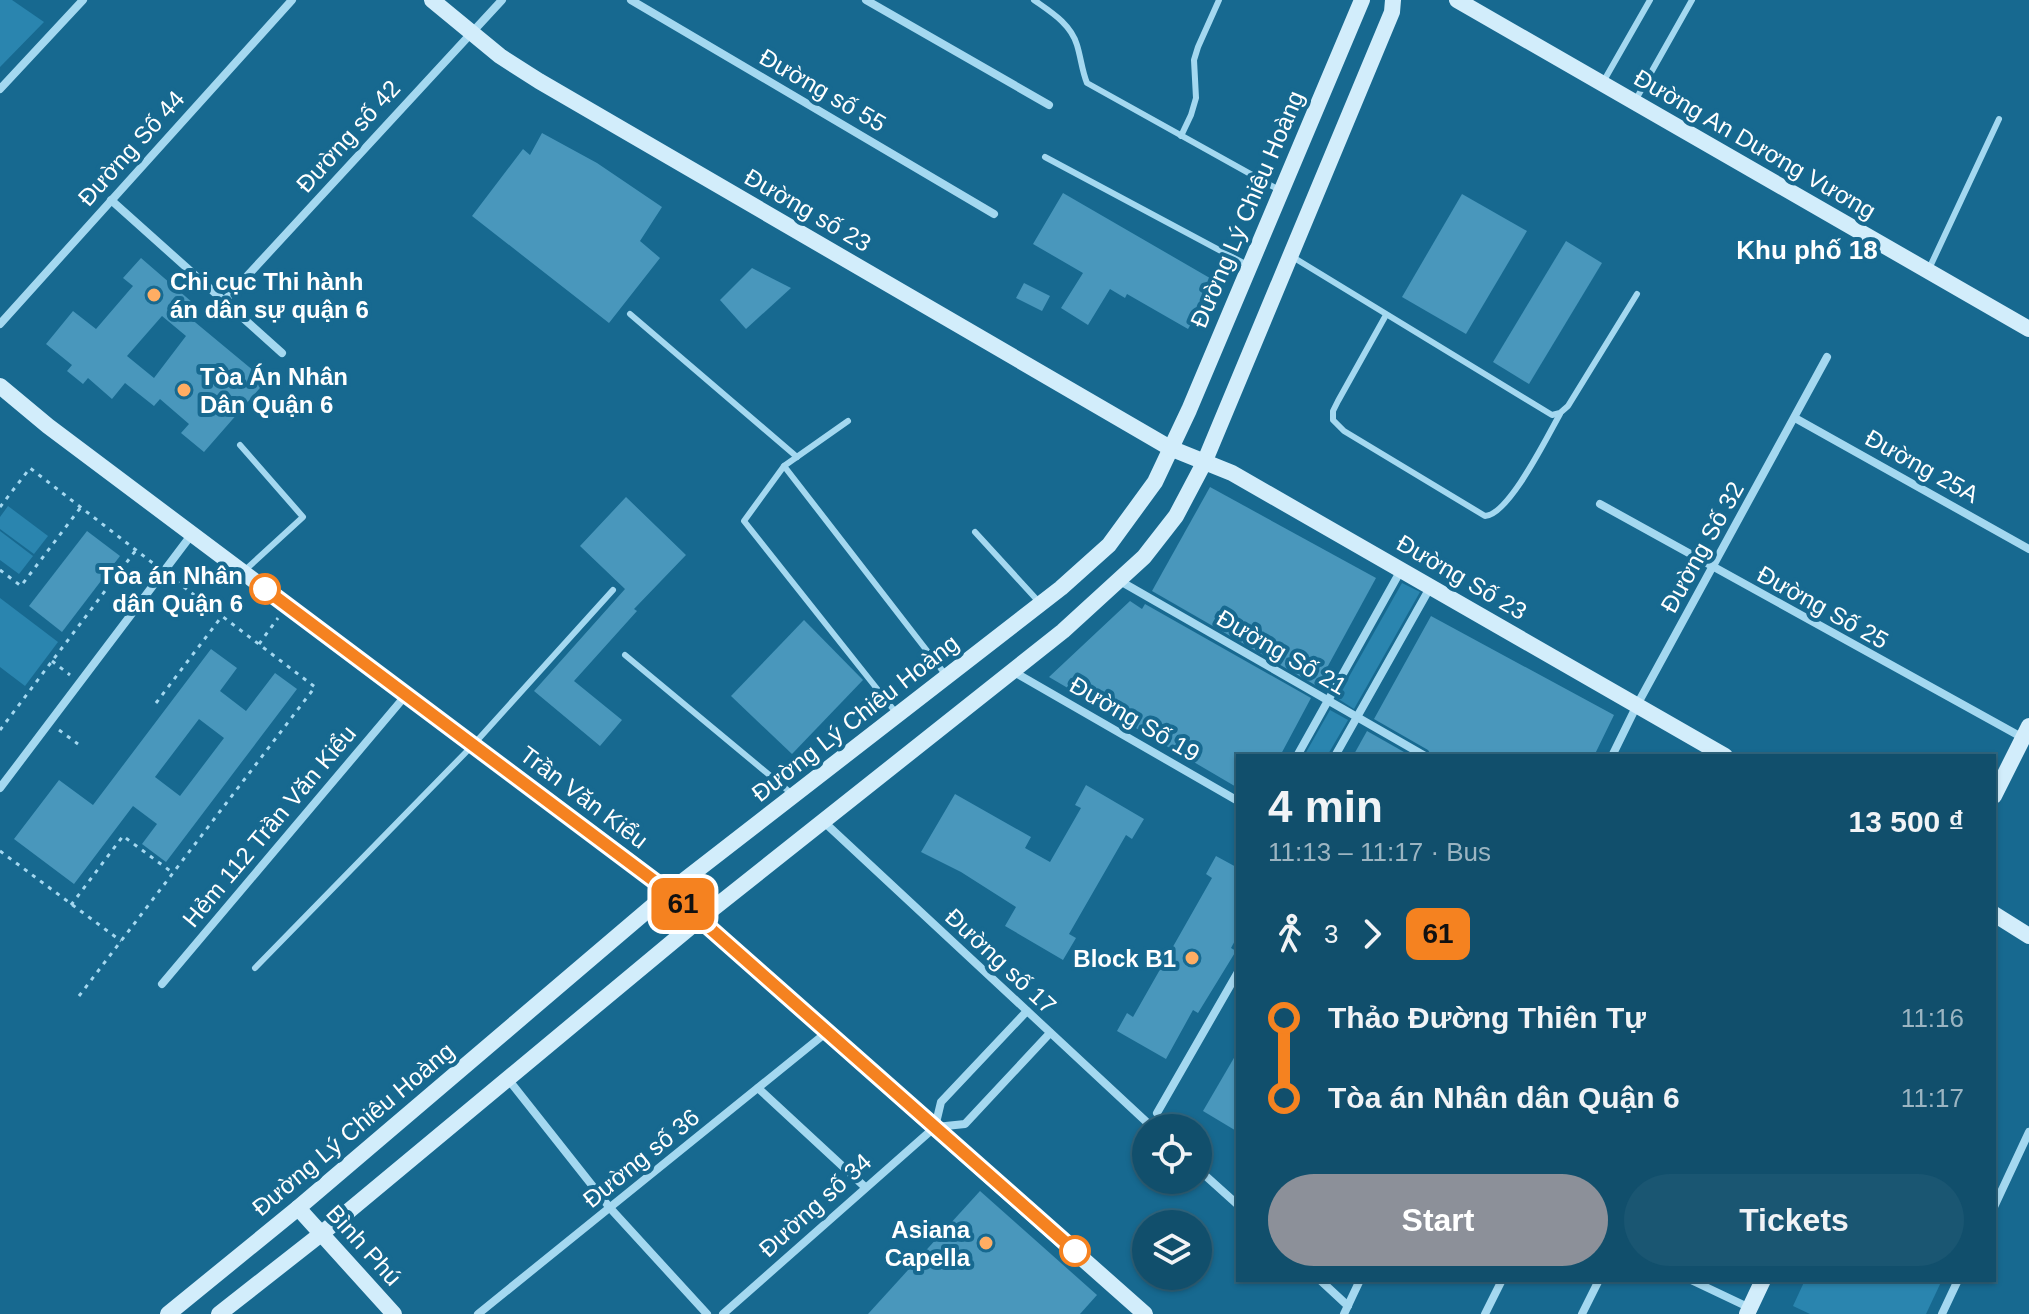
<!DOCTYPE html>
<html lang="en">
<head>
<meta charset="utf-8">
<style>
	body { margin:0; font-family:Arial,sans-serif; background:#1a5672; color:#f1f3f6; height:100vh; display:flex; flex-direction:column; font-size:30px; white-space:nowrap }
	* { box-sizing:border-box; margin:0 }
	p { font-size:26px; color:#9cb5c2 }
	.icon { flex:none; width:44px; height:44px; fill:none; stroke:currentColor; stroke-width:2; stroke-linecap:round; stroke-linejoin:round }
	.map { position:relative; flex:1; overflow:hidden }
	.sheet { position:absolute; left:1236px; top:754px; width:760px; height:528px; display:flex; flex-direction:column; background:#114f6c; border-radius:0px; box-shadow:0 2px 6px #0004,0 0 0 2px #30667f }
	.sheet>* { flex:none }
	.badge { padding:0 16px; border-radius:12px; font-size:28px; line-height:52px }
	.fabs { position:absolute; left:1132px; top:1114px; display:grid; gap:16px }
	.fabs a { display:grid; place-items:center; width:80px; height:80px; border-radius:50%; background:#114f6c; box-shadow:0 2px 6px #0004,0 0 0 2px #30667f; font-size:40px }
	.map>.badge { position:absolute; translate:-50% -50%; box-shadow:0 0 0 4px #fff }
	.legs { display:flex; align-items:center; gap:12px; height:88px; padding:0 32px; font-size:26px }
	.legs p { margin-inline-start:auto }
	.overview { display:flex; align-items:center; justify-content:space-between; height:136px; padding:0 32px }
	h1 { font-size:44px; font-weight:700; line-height:60px }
	.cta { display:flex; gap:16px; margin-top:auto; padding:16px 32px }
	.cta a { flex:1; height:92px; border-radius:48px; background:#8c9099; color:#fff; font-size:32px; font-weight:700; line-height:92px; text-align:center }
	.cta a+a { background:#1a5672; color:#f1f3f6 }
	ul { padding:0 32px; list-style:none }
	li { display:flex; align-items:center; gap:28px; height:80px; font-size:30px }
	li i { display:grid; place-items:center; width:12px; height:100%; margin:0 10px; background:currentColor }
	li i::after { content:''; width:20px; height:20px; margin:-10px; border:6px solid; border-radius:50%; background:#114f6c }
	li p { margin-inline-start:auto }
	li:first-child i { background:linear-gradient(#0000 50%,currentColor 0) }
	li:last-child i { background:linear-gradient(currentColor 50%,#0000 0) }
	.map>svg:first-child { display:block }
	.green { fill:#2a85af }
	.building { fill:#4997bc; fill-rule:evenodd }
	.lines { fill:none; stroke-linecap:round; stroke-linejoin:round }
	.path { stroke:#a4d8f0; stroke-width:3; stroke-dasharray:4 6; stroke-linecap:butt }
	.lane { stroke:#a4d8f0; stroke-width:6 }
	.street { stroke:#a4d8f0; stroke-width:8 }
	.secondary { stroke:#d2edfb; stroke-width:16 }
	.line-1-casing { stroke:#fff; stroke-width:18 }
	.line-1 { stroke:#f58220; stroke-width:12 }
	.poi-dot { fill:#ffad63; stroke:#176990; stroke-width:3 }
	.stop-1-dot { fill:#fff; stroke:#f58220; stroke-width:4 }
	.labels { text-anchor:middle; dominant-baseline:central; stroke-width:8; stroke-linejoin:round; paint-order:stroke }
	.street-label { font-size:24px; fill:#fff; stroke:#176990 }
	.poi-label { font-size:24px; font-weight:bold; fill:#fff; stroke:#176990; text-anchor:start }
	.stop-label { font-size:24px; font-weight:bold; fill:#fff; stroke:#176990; text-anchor:end }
	.neighbourhood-label { font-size:26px; font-weight:bold; fill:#fff; stroke:#176990 }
</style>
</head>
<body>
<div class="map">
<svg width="2029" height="1314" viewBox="0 0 2029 1314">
	<rect width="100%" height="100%" fill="#176990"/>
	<g class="green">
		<polygon points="0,0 12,0 44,22 0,67"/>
		<polygon points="8,506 48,536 34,554 0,529 0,517"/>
		<polygon points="0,531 33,556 19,574 0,560"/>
		<polygon points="1402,583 1420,592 1354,709 1337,698"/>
		<polygon points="0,598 58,642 25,686 0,667"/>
		<polygon points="1330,710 1348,720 1327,756 1304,756"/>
		<polygon points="1805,1280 1942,1280 1926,1314 1810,1314 1793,1306"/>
	</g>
	<g class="building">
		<polygon points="542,133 597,163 662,207 640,241 660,258 609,323 472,216 523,149 530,155"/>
		<polygon points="1063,193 1215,281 1188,329 1127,294 1125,298 1110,289 1088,325 1061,308 1083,273 1033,244"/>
		<polygon points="1462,194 1527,231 1466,334 1402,297"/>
		<polygon points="1566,241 1602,263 1529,384 1493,362"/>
		<path d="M141 258 193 303 184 313 266 381 204 452 181 433 189 424 160 399 154 406 125 383 112 399 88 378 83 384 67 371 72 365 46 344 73 311 96 329 133 286 123 278ZM162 316 186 336 154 378 127 356Z"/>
		<polygon points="752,268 791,288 746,329 720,300"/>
		<polygon points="1024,283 1050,296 1042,311 1016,298"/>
		<polygon points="1210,487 1376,578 1317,686 1152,591"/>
		<polygon points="626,497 686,555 634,609 637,611 574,681 622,720 600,746 534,691 625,589 580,546"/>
		<polygon points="87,531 120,556 62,632 29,606"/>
		<polygon points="1130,601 1142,609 1145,604 1311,698 1280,756 1238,756 1238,788 1049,677"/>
		<polygon points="1431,616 1614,715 1594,756 1432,756 1428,750 1374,719"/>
		<polygon points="804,620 863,680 792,754 731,696"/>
		<path d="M211 649 237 668 220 691 246 711 275 673 297 689 166 862 142 844 157 824 133 806 74 884 14 839 59 780 93 805ZM199 719 224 738 180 796 155 777Z"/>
		<polygon points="1367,731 1411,756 1353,756"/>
		<polygon points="1086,785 1144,819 1132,839 1126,835 1069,934 1076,938 1063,960 1005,926 1016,907 961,872 921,852 955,794 1031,837 1025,848 1050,862 1081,808 1075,805"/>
		<polygon points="1216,856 1238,868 1238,935 1231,948 1236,951 1198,1013 1193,1010 1166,1059 1117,1031 1127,1013 1133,1017 1212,878 1206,874"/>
		<polygon points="1238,1051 1238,1132 1203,1111"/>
		<polygon points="980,1191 1097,1295 1080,1314 868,1314"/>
	</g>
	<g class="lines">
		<g class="path">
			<polyline points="0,507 30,468 154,564"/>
			<polyline points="0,570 21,586 81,507"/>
			<polyline points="259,644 278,618"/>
			<polyline points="52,661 70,675"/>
			<polyline points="156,703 222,616"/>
			<polyline points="0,730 136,550"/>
			<polyline points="59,730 78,744"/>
			<polyline points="0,851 121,941"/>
			<polyline points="71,905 123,836 173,873"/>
			<polyline points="79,996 315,687 176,581"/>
		</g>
		<g class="lane">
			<path d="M1034 0C1051 12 1071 24 1077 45 1081 58 1082 71 1087 83L1281 191"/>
			<polyline points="1602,84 1650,0"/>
			<polyline points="1635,101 1692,0"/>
			<polyline points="1181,136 1191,115 1196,98 1194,60 1198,47 1219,0"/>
			<polyline points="1045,157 1249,266"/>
			<polyline points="1291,256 1552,415 1560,413 1568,406 1637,294"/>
			<polyline points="1928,271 1999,119"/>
			<polyline points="630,314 797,457"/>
			<path d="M1386 315 1338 401 1333 411V420L1344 431 1485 516C1509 515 1548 435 1560 414"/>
			<polyline points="848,421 784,466 744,521 897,714"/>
			<polyline points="240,445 303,517 243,572"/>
			<polyline points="784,466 945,674"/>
			<polyline points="975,532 1039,602"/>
			<polyline points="625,655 791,793"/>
			<polyline points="255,968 474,744 613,590"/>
		</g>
		<g class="street">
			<polyline points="631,0 994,214"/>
			<polyline points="866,0 1049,105"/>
			<polyline points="0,89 83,0"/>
			<polyline points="111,200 282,353"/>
			<polyline points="224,301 502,0"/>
			<polyline points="0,324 292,0"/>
			<polyline points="1795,418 2029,549"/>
			<polyline points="1600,504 2025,739"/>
			<polyline points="1120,581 1425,756"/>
			<polyline points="1014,672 1238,801"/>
			<polyline points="1297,756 1401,570"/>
			<polyline points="1335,756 1431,586"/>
			<polyline points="1612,756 1637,705 1827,357"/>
			<polyline points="0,788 192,534"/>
			<polyline points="824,822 1153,1128"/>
			<polyline points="162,984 406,695"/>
			<polyline points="508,1079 610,1208 707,1314"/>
			<polyline points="758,1088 865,1187"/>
			<polyline points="1157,1113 1238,972"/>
			<polyline points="936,1127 965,1124 1050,1033"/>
			<polyline points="1198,1169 1238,1205"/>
			<polyline points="1994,1207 2029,1132"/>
			<polyline points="1320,1280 1348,1306"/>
			<polyline points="1691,1280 1750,1308"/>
			<polyline points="478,1314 827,1032"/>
			<polyline points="723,1314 935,1127 941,1102 1027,1011"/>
			<polyline points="1344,1314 1360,1280"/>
			<polyline points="1485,1314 1502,1280"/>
			<polyline points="1582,1314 1599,1280"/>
			<polyline points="1942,1314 1958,1280"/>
		</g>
		<g class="secondary">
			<polyline points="432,0 500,56 539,81 1170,448 1232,473 1725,756"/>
			<polyline points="1457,0 2029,329"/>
			<polyline points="0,386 48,426 669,892 1145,1314"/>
			<polyline points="1994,796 2029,726"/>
			<polyline points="1994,914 2029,936"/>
			<polyline points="298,1208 394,1314"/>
			<polyline points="168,1314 298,1208 669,892 1061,588 1109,545 1155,482 1189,410 1362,0"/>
			<polyline points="219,1314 321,1234 700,919 1063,631 1144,557 1176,516 1204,463 1392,12 1393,0"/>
			<polyline points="1747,1314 1763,1280"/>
		</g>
	</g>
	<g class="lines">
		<defs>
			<polyline id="line-1" points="265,589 669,892 1075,1251"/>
		</defs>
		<use href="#line-1" class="line-1-casing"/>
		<use href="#line-1" class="line-1"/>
	</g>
	<g class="poi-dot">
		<circle cx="154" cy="295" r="8"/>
		<circle cx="184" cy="390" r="8"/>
		<circle cx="1192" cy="958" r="8"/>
		<circle cx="986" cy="1243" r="8"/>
	</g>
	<g class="stop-1-dot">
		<circle cx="265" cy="589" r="14"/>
		<circle cx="1075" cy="1251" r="14"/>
	</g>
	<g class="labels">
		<g class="street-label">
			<text transform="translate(823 90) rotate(30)">Đường số 55</text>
			<text transform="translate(348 136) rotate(-48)">Đường số 42</text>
			<text transform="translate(1755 144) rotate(30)">Đường An Dương Vương</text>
			<text transform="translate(131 148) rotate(-48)">Đường Số 44</text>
			<text transform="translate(1247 209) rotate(-67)">Đường Lý Chiêu Hoàng</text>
			<text transform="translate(808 210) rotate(30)">Đường số 23</text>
			<text transform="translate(1922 466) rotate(29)">Đường 25A</text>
			<text transform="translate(1702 547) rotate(-61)">Đường Số 32</text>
			<text transform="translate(1462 577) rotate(30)">Đường Số 23</text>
			<text transform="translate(1823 607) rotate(29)">Đường Số 25</text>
			<text transform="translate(1282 652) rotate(30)">Đường Số 21</text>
			<text transform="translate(855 718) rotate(-38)">Đường Lý Chiêu Hoàng</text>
			<text transform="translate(1135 719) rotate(30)">Đường Số 19</text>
			<text transform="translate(584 797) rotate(37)">Trần Văn Kiểu</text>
			<text transform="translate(269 826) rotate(-50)">Hẻm 112 Trần Văn Kiểu</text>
			<text transform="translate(1001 961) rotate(43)">Đường số 17</text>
			<text transform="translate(353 1129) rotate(-40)">Đường Lý Chiêu Hoàng</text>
			<text transform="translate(641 1158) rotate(-39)">Đường số 36</text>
			<text transform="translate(815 1205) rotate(-42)">Đường số 34</text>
			<text transform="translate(364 1245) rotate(48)">Bình Phú</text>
		</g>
		<g class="poi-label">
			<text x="170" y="281">Chi cục Thi hành<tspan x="170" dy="28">án dân sự quận 6</tspan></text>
			<text x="200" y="376">Tòa Án Nhân<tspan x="200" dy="28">Dân Quận 6</tspan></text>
			<text x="1176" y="958" text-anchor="end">Block B1</text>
			<text x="970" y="1229" text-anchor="end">Asiana<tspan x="970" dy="28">Capella</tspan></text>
		</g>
		<g class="stop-label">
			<text x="243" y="575">Tòa án Nhân<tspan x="243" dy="28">dân Quận 6</tspan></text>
		</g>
		<g class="neighbourhood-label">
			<text x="1807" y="250">Khu phố 18</text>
		</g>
	</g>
</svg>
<div class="fabs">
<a><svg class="icon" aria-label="locate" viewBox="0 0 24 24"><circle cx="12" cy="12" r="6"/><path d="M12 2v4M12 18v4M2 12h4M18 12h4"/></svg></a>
<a><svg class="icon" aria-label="layers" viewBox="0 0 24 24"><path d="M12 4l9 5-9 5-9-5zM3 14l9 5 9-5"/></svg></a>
</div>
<b class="badge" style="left:683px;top:904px;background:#f58220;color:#111">61</b>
<section class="sheet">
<div class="overview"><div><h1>4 min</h1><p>11:13 – 11:17 · Bus</p></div><b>13 500 ₫</b></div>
<div class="legs"><svg class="icon" aria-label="walk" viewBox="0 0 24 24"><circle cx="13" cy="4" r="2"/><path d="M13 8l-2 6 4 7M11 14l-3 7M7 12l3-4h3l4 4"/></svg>3<svg class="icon" aria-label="forward" viewBox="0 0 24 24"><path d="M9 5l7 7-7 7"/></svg><b class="badge" style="background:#f58220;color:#111">61</b></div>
<ul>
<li><i style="color:#f58220"></i><b>Thảo Đường Thiên Tự</b><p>11:16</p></li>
<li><i style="color:#f58220"></i><b>Tòa án Nhân dân Quận 6</b><p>11:17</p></li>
</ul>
<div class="cta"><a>Start</a><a>Tickets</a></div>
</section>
</div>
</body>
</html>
